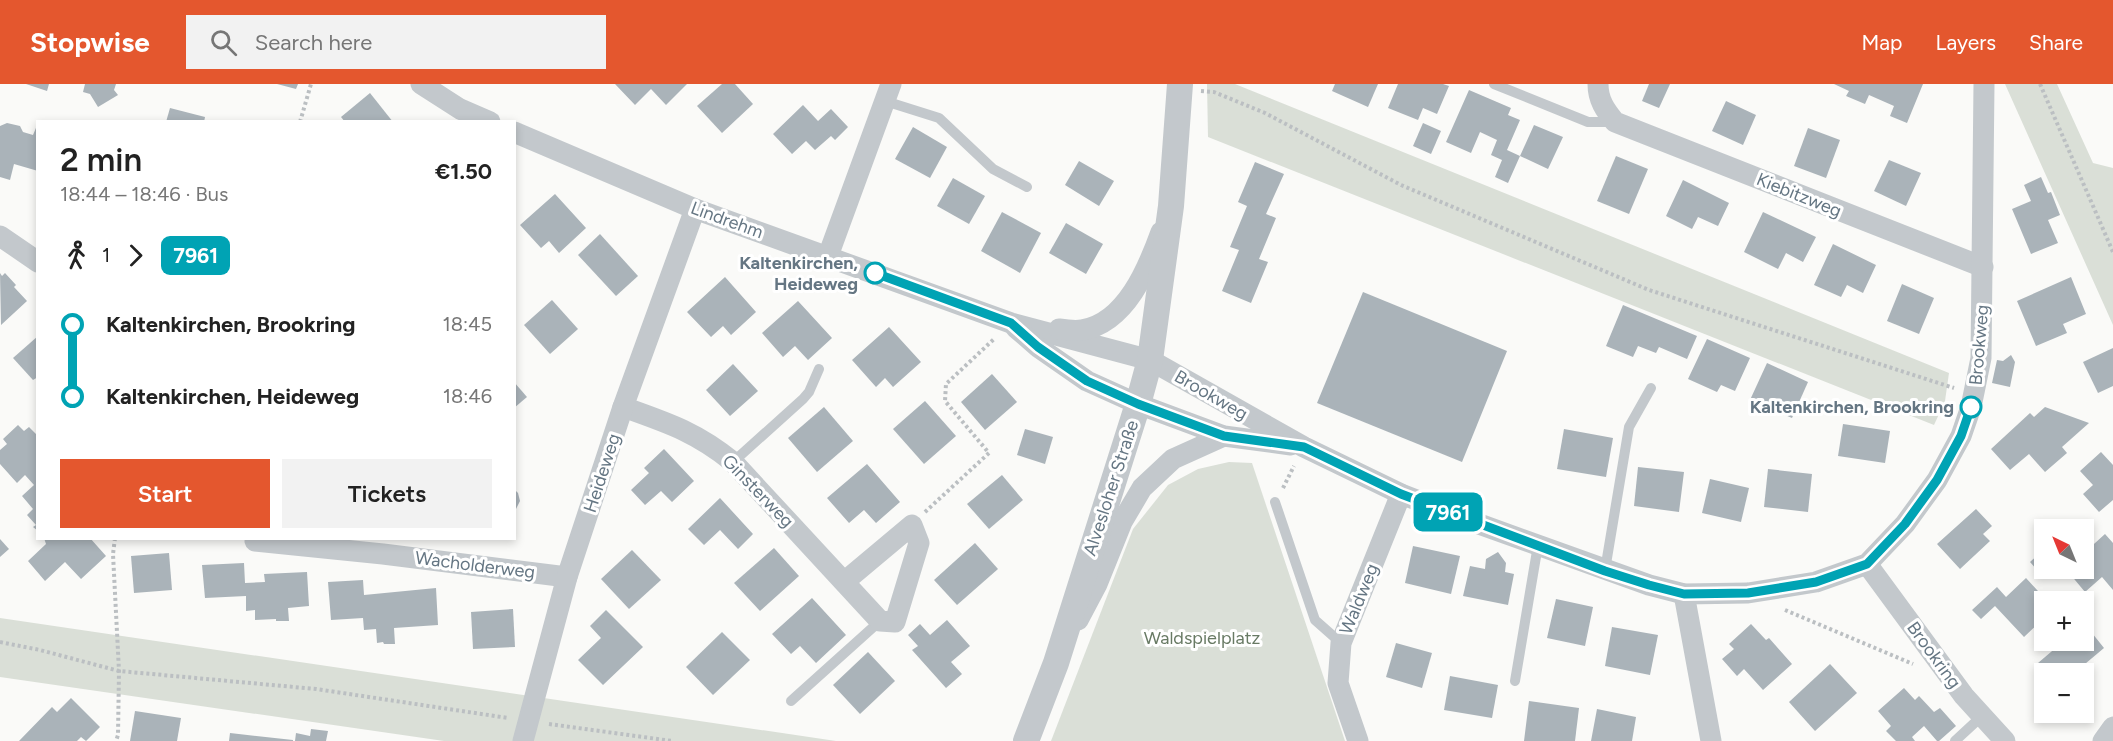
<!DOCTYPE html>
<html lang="en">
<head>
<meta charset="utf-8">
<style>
	body { margin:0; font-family:Figtree,sans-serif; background:#f2f2f2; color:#222; height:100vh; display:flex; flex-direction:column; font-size:22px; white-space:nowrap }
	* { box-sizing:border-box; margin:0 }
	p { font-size:20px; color:#767676 }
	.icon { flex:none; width:33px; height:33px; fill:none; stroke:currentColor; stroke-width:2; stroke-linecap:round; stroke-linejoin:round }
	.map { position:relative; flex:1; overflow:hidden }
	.side { position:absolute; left:36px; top:36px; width:480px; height:420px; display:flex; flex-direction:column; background:#fff; border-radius:0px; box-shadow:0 3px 9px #0003 }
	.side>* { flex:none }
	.badge { padding:0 12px; border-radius:9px; font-size:21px; line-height:39px }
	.needle { width:39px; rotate:317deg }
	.buttons { position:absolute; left:2034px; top:435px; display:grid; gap:12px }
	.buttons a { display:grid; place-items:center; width:60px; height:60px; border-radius:0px; background:#fff; box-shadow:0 3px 9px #0003; font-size:30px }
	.map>.badge { position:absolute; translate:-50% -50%; box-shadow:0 0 0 3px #fff }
	.legs { display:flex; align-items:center; gap:9px; height:66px; padding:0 24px; font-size:20px }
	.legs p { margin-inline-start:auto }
	.summary { display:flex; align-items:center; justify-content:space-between; height:102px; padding:0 24px }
	h1 { font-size:33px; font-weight:600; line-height:45px }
	.button { display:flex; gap:12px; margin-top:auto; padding:12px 24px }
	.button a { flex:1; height:69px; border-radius:0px; background:#e4572e; color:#fff; font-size:24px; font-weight:600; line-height:69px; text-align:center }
	.button a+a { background:#f2f2f2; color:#222 }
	ul { padding:0 24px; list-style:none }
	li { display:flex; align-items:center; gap:21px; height:72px; font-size:22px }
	li i { display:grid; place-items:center; width:9px; height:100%; margin:0 8px; background:currentColor }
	li i::after { content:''; width:15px; height:15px; margin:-8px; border:4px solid; border-radius:50%; background:#fff }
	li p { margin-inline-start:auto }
	li:first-child i { background:linear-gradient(#0000 50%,currentColor 0) }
	li:last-child i { background:linear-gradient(currentColor 50%,#0000 0) }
	header { display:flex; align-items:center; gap:36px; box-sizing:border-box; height:84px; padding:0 30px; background:#e4572e; color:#fff }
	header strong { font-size:28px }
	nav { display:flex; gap:33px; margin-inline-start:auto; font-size:21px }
	.search { width:420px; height:54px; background:#f2f2f2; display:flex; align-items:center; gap:15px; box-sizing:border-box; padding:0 21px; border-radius:0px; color:#767676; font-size:22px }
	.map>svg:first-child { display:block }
	.green { fill:#dadfd7 }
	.building { fill:#aab3b9 }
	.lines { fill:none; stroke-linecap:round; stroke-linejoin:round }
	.path { stroke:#bbbfc2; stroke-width:4; stroke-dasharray:3 3; stroke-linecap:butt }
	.service { stroke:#c3c8cc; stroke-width:10 }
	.minor { stroke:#c3c8cc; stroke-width:21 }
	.tertiary { stroke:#c3c8cc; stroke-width:26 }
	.line-1-casing { stroke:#fff; stroke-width:14 }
	.line-1 { stroke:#00a3b4; stroke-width:9 }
	.stop-1-dot { fill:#fff; stroke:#00a3b4; stroke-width:3 }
	.labels { text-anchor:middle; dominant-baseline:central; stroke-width:6; stroke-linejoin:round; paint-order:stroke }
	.street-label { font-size:18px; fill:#657683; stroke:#fff }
	.stop-label { font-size:18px; font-weight:bold; fill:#657683; stroke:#fff; text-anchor:end }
	.park-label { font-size:18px; fill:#687a64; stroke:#fff }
</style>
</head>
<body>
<header>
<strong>Stopwise</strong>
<div class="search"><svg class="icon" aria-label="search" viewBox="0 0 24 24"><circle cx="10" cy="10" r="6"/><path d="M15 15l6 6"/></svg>Search here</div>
<nav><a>Map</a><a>Layers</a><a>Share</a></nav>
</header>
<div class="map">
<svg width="2113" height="657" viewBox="0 0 2113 657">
	<rect width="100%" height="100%" fill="#fafaf8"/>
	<g class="green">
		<polygon points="1207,0 1235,0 1949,289 1945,317 1934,341 1208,53"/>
		<polygon points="2005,0 2057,0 2093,79 2113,84 2113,241"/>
		<polygon points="1229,378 1252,379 1345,657 1051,657 1133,445 1168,401 1198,385"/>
		<polygon points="0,534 836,657 444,657 0,593"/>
	</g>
	<g class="building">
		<polygon points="26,0 49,0 47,7"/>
		<polygon points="85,0 116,0 114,6 118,11 98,23 90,10 83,8"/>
		<polygon points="277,0 298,0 296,5"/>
		<polygon points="615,0 687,0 666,21 651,5 635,21"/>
		<polygon points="722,0 735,0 753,20 722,49 697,22"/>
		<polygon points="1335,0 1378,0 1368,23 1332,7"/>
		<polygon points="1398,0 1443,0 1449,2 1437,30 1423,24 1418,36 1388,24"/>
		<polygon points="1649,0 1670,0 1659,24 1642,17"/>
		<polygon points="1834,0 1923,0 1907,39 1890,32 1894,22 1869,11 1865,20 1846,12 1849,7"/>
		<polygon points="1469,6 1511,24 1508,31 1520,36 1507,66 1520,72 1534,41 1563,53 1548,85 1520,72 1508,99 1495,93 1502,76 1491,71 1497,56 1480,48 1471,69 1446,58"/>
		<polygon points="370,9 393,38 345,38 341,33"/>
		<polygon points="1726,17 1756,31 1743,61 1712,47"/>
		<polygon points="803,21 818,37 831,25 848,43 835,56 831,52 815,66 806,57 792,70 773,50"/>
		<polygon points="170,24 205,33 204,38 166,38"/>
		<polygon points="7,39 20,42 23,48 33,51 38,39 38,87 14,80 10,96 0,93 0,42"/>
		<polygon points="1423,39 1441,47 1431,70 1413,62"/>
		<polygon points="913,43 947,63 930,94 895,75"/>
		<polygon points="1808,44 1840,56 1826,94 1794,82"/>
		<polygon points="1616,72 1648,85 1629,130 1597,117"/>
		<polygon points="1889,76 1921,89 1906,122 1874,107"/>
		<polygon points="1079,77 1114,97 1099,122 1065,101"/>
		<polygon points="1255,78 1284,90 1266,130 1276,134 1259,175 1268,178 1251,219 1222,207 1239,166 1230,163 1247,122 1238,118"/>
		<polygon points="2041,93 2048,109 2051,108 2060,131 2048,136 2058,159 2031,170 2012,125 2031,117 2024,101"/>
		<polygon points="953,94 985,112 969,140 937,122"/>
		<polygon points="1683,96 1729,119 1718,142 1698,133 1692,145 1666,132"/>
		<polygon points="555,110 586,144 559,169 549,157 541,164 520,141"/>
		<polygon points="1002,128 1041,149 1020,189 981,167"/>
		<polygon points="1763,128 1816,153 1803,178 1786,169 1778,185 1744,168"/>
		<polygon points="1066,139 1103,160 1086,190 1049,169"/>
		<polygon points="600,150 638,192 616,212 578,171"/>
		<polygon points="1833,160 1876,181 1863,209 1847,201 1841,213 1814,201"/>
		<polygon points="0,189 2,192 5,189 16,201 14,203 27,217 1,241"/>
		<polygon points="725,193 756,228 731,251 723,242 711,253 687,228"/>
		<polygon points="2071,193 2086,230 2063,240 2067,249 2036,262 2017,217"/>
		<polygon points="1902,200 1934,214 1919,250 1887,237"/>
		<polygon points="1363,208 1507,267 1462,378 1317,319"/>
		<polygon points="552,216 578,245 550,270 524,241"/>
		<polygon points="798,217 832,254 808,276 795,262 783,273 762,249"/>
		<polygon points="1623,221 1697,252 1687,275 1659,263 1656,269 1638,262 1633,273 1606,262"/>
		<polygon points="889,243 921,278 893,303 885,294 876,303 852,276"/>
		<polygon points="38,252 38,293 33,296 13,274"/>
		<polygon points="1707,255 1750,274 1735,307 1721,301 1717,308 1688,295"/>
		<polygon points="2113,264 2113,302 2098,309 2083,278"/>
		<polygon points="2011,271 2015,278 2010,303 1992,299 1997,276 2003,277"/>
		<polygon points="1767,279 1808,298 1792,334 1750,316"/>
		<polygon points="733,280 758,307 730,332 706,306"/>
		<polygon points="992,290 1017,318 985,346 961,318"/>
		<polygon points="514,298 527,313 514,324"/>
		<polygon points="925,317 956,352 924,380 893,345"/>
		<polygon points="824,323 853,357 817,388 788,354"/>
		<polygon points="2045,323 2089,339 2062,363 2067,369 2045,388 2029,370 2010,386 1991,365 2030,329 2034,333"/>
		<polygon points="1843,340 1890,347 1885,379 1838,372"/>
		<polygon points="18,341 24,347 29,343 38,352 38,447 33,443 36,441 27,431 33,425 22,412 34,401 25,391 17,399 0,380 0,366 7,360 3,355"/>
		<polygon points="1025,345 1053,353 1045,380 1017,371"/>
		<polygon points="1564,345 1613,354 1606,393 1557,385"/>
		<polygon points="664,365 694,397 672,418 661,407 645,421 631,406 649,389 644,384"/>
		<polygon points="2101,368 2113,381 2113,416 2099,428 2083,410 2093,401 2080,387"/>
		<polygon points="867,380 900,418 876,439 864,426 849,439 827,414"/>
		<polygon points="1638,383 1684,388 1679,428 1634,422"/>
		<polygon points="1768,385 1812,390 1808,428 1764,423"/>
		<polygon points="1002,391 1023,416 989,445 967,420"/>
		<polygon points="1710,395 1749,404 1741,438 1702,429"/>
		<polygon points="514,405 518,409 520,417 514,429"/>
		<polygon points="720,414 753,450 738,465 720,446 704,461 688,445"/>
		<polygon points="1976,425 1992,442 1983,450 1990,457 1960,485 1937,460"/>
		<polygon points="2105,450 2113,459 2113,506 2102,493 2085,508 2070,490 2076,484 2084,484 2085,477 2084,469"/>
		<polygon points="44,454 90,454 106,472 81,495 65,478 45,497 28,477 46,460"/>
		<polygon points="0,455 9,465 0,473"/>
		<polygon points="975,459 998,485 957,521 934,496"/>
		<polygon points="1413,462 1460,472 1451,510 1405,499"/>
		<polygon points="774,464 799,492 760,527 734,499"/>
		<polygon points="2044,465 2044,484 2055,484 2044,494 2030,478"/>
		<polygon points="632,466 661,496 629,525 601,495"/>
		<polygon points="1498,468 1506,479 1505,488 1514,490 1508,521 1463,512 1470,482 1485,485 1486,475"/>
		<polygon points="169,469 172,506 134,509 131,472"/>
		<polygon points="244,479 245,499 265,498 264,490 307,488 309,522 288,524 289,537 276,537 276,535 255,536 255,526 246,527 246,512 205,514 202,481"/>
		<polygon points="2026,494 2048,518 2044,518 2044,534 2024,553 1995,522 1981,535 1972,526 1997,503 2006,513"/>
		<polygon points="363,496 364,511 436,504 438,541 394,544 395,560 384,560 383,558 377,559 376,545 364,546 363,534 331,536 328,498"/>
		<polygon points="812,514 846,551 816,579 800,562 791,570 772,550"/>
		<polygon points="1556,515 1593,523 1585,562 1547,554"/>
		<polygon points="513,525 515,563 473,565 471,528"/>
		<polygon points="606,526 643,563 603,601 578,576 601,554 590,542"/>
		<polygon points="947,536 970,562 951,578 962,590 946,604 912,566 918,562 908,551 920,540 930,551"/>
		<polygon points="2084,539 2104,564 2073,590 2047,590 2038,579 2065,556 2084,556"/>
		<polygon points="1751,540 1766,556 1769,554 1792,580 1763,606 1744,585 1737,592 1722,575 1734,565 1729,560"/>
		<polygon points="1612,543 1658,551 1650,591 1605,582"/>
		<polygon points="722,548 750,576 713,611 686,583"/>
		<polygon points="1396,559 1432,569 1422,604 1386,593"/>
		<polygon points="868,568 895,597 860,630 833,601"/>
		<polygon points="1830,580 1857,609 1815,647 1789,618"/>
		<polygon points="1450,592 1498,601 1492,634 1444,626"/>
		<polygon points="1904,604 1915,616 1919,612 1934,628 1940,624 1956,642 1939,657 1937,657 1924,642 1912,653 1915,657 1896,657 1886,647 1891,642 1878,627"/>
		<polygon points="71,614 100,643 86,657 81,653 77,657 19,657 52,623 57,628"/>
		<polygon points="1529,617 1579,624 1575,657 1524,657"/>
		<polygon points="1597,625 1636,633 1632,657 1591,657"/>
		<polygon points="135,627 181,634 177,657 130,657"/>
		<polygon points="311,645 328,647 326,657 295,657 296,649 310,652"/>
		<polygon points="230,649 293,656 293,657 229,657"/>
	</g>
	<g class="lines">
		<g class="path">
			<polyline points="2040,0 2113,168"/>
			<polyline points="1201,7 1214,8 1265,29 1401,101 1649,206 1954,304"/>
			<polyline points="300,38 311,0"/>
			<polyline points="1283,404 1294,382"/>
			<polyline points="925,428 989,369 945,317 946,300 994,255"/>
			<polyline points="115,454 113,470 119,587 118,651 116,657"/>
			<polyline points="1785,526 1913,580"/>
			<polyline points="0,558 40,566 119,587 316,605 508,634"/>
			<polyline points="549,640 672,657"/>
		</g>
		<g class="service">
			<polyline points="1494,0 1588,38 1615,38"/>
			<polyline points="885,17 939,34 993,85 1027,103"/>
			<polyline points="733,378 803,315 809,308 819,285"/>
			<polyline points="1275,418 1315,536 1341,559"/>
			<polyline points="1605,486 1629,343 1651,304"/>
			<polyline points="1515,597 1538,461"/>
			<polyline points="791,617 880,537"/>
			<polyline points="1955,657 1982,632"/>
		</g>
		<g class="minor">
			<polyline points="421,0 460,25 490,38"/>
			<path d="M1598 0C1598 16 1605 26 1615 38L1983 183"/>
			<polyline points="514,48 695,125 1011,239 1150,276 1304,363 1401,410 1468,436 1649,501 1684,510 1748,509 1816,498 1867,480 1905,440 1937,396 1961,352 1971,323 1981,274 1984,0"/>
			<polyline points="0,152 38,178"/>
			<polyline points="828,172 891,0"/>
			<polyline points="1016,244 1038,263 1087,297 1138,320 1224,352 1291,361"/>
			<path d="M1059 245C1066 246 1075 247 1082 246 1126 239 1148 184 1161 148"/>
			<path d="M623 323C668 339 696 348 733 378L880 537 895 538 919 459 912 441 844 498"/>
			<polyline points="257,454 255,457 383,470 567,493"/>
			<polyline points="1867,480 1964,612 2005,657"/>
			<polyline points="1684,510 1711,657"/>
			<polyline points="1078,536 1097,500 1122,438 1142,404 1173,375 1224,352"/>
			<polyline points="523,657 567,493 623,323 695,125"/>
			<polyline points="1358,657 1338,599 1341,559 1401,410"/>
			<polyline points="2103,657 2113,643"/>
		</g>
		<polyline class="tertiary" points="1026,657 1056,579 1138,320 1150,276 1171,122 1180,0"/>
	</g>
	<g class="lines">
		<defs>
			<polyline id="line-1" points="875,189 1011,239 1038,263 1087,297 1138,320 1224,352 1304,363 1401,410 1605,487 1649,501 1684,510 1748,509 1816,498 1867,480 1905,440 1937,396 1961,352 1971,323"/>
		</defs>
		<use href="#line-1" class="line-1-casing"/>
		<use href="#line-1" class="line-1"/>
	</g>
	<g class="stop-1-dot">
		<circle cx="875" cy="189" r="10"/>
		<circle cx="1971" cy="323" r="10"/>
	</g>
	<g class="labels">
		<g class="street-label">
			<text transform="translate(1799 111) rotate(22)">Kiebitzweg</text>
			<text transform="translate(727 136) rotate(20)">Lindrehm</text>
			<text transform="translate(1979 261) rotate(-85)">Brookweg</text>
			<text transform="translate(1211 311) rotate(30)">Brookweg</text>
			<text transform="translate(602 389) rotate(-72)">Heideweg</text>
			<text transform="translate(1111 404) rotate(-72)">Alvesloher Straße</text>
			<text transform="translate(758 407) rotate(46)">Ginsterweg</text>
			<text transform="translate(475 481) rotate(7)">Wacholderweg</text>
			<text transform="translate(1359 515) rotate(-68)">Waldweg</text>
			<text transform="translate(1934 571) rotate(54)">Brookring</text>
		</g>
		<g class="stop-label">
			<text x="858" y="179">Kaltenkirchen,<tspan x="858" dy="21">Heideweg</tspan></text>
			<text x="1954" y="323">Kaltenkirchen, Brookring</text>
		</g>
		<g class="park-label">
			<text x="1202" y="554">Waldspielplatz</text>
		</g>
	</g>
</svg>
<div class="buttons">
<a><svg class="needle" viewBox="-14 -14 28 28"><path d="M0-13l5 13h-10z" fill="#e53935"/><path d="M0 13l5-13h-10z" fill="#767676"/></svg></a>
<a>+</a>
<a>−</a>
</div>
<b class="badge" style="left:1448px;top:428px;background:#00a3b4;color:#fff">7961</b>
<section class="side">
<div class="summary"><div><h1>2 min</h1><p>18:44 – 18:46 · Bus</p></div><b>€1.50</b></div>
<div class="legs"><svg class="icon" aria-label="walk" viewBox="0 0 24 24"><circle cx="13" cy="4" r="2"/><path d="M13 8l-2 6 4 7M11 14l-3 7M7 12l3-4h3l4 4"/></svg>1<svg class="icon" aria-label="forward" viewBox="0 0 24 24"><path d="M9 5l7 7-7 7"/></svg><b class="badge" style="background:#00a3b4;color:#fff">7961</b></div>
<ul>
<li><i style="color:#00a3b4"></i><b>Kaltenkirchen, Brookring</b><p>18:45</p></li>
<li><i style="color:#00a3b4"></i><b>Kaltenkirchen, Heideweg</b><p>18:46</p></li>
</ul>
<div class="button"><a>Start</a><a>Tickets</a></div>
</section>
</div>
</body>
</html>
